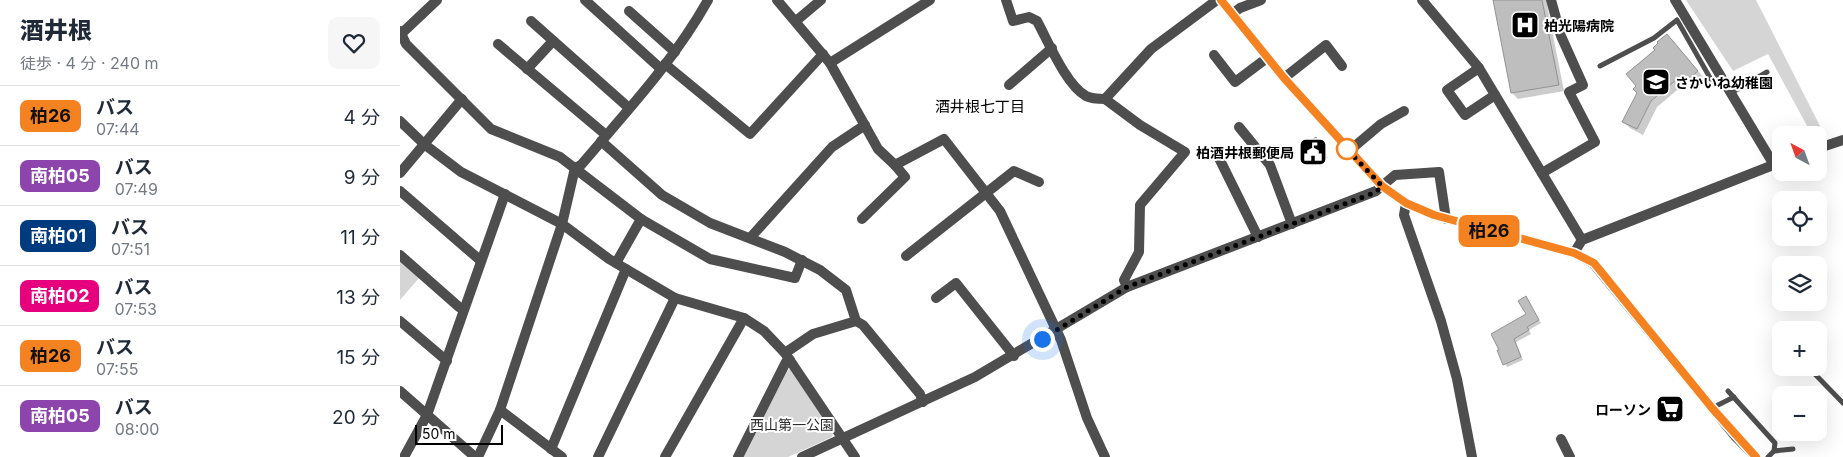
<!DOCTYPE html>
<html lang="ja">
<head>
<meta charset="utf-8">
<style>
	body { margin:0; font-family:Inter,"Noto Sans JP",sans-serif; background:#f6f6f7; color:#1f2937; height:100vh; display:flex; flex-direction:column; font-size:19px; white-space:nowrap }
	* { box-sizing:border-box; margin:0 }
	p { font-size:16px; color:#747a83 }
	.icon { flex:none; width:28px; height:28px; fill:none; stroke:currentColor; stroke-width:2; stroke-linecap:round; stroke-linejoin:round }
	.map { position:relative; flex:1; overflow:hidden }
	.sheet { display:flex; flex-direction:column; background:#fff; width:400px }
	.sheet>* { flex:none }
	.badge { padding:0 10px; border-radius:8px; font-size:18px; line-height:32px }
	.needle { width:32px; rotate:319deg }
	.controls { position:absolute; left:1372px; top:126px; display:grid; gap:10px }
	.controls a { display:grid; place-items:center; width:55px; height:55px; border-radius:10px; background:#fff; box-shadow:0 5px 20px #0002; font-size:25px }
	.scale { position:absolute; left:15px; bottom:12px; width:88px; box-sizing:border-box; padding-left:5px; border:2px solid #000; border-top:0; font-size:14px; line-height:18px; white-space:nowrap; color:#000; -webkit-text-stroke:4px #fff; paint-order:stroke }
	.you { position:absolute; width:25px; height:25px; margin:-12px; border:4px solid #fff; border-radius:50%; background:#1a73e8; box-shadow:0 0 0 8px #1a73e833 }
	.map>.badge { position:absolute; translate:-50% -50%; box-shadow:0 0 0 2px #fff }
	.round { display:grid; place-items:center; flex:none; width:52px; height:52px; border-radius:10px; background:#f6f6f7 }
	.summary { display:flex; align-items:center; justify-content:space-between; height:85px; padding:0 20px }
	h1 { font-size:24px; font-weight:800; line-height:38px }
	ul { padding:0; list-style:none }
	li { display:flex; align-items:center; gap:15px; height:60px; padding:0 20px; border-top:1px solid #e0e1e3 }
	li div { flex:1 }
	li b { display:block; font-size:19px }
	li em { font-style:normal }
	li .badge { min-width:55px; font-weight:700; text-align:center }
	main { display:flex; flex:1; min-height:0 }
	.map>svg:first-child { display:block }
	.green { fill:#d5d5d5 }
	.shadow { fill:#0003 }
	.building { fill:#bebebe; stroke:#929292 }
	.lines { fill:none; stroke-linecap:round; stroke-linejoin:round }
	.service { stroke:#4e4e4e; stroke-width:5 }
	.minor { stroke:#4e4e4e; stroke-width:10 }
	.tertiary { stroke:#4e4e4e; stroke-width:10 }
	.line-casing { stroke:#fff; stroke-width:11 }
	.line { stroke:#f58220; stroke-width:8 }
	.walk { stroke:#000; stroke-width:5; stroke-dasharray:0 9 }
	.stop-dot { fill:#fff; stroke:#f58220; stroke-width:2.5 }
	.labels { text-anchor:middle; dominant-baseline:central; stroke-width:4; stroke-linejoin:round; paint-order:stroke }
	.poi-label { font-size:14px; font-weight:bold; fill:#000; stroke:#fff; text-anchor:start }
	.park-label { font-size:14px; fill:#2c2c2c; stroke:#fff }
	.neighbourhood-label { font-size:15px; fill:#000; stroke:#fff }
</style>
</head>
<body>
<main>
<section class="sheet">
<div class="summary"><div><h1>酒井根</h1><p>徒歩 · 4 分 · 240 m</p></div><a class="round"><svg class="icon" aria-label="heart" viewBox="0 0 24 24"><path d="M12 20l-8-8c-3-5 5-10 8-4 3-6 11-1 8 4z"/></svg></a></div>
<ul>
<li><span class="badge" style="background:#f58220;color:#111">柏26</span><div><b>バス</b><p>07:44</p></div><em>4 分</em></li>
<li><span class="badge" style="background:#8e44ad;color:#fff">南柏05</span><div><b>バス</b><p>07:49</p></div><em>9 分</em></li>
<li><span class="badge" style="background:#003b80;color:#fff">南柏01</span><div><b>バス</b><p>07:51</p></div><em>11 分</em></li>
<li><span class="badge" style="background:#e6007e;color:#fff">南柏02</span><div><b>バス</b><p>07:53</p></div><em>13 分</em></li>
<li><span class="badge" style="background:#f58220;color:#111">柏26</span><div><b>バス</b><p>07:55</p></div><em>15 分</em></li>
<li><span class="badge" style="background:#8e44ad;color:#fff">南柏05</span><div><b>バス</b><p>08:00</p></div><em>20 分</em></li>
</ul>
</section>
<div class="map">
<svg width="1443" height="457" viewBox="0 0 1443 457">
	<rect width="100%" height="100%" fill="#fff"/>
	<g class="green">
		<polygon points="1286,0 1356,0 1420,126 1421,136 1412,135 1368,54 1333,71"/>
		<polygon points="0,260 20,277 0,300"/>
		<polygon points="390,369 433,433 432,437 388,457 342,457 388,370"/>
	</g>
	<g class="shadow">
		<polygon points="1095,0 1146,0 1164,91 1118,99 1112,93"/>
		<polygon points="1273,41 1303,77 1294,85 1289,80 1257,107 1243,135 1230,128 1224,122"/>
		<polygon points="916,139 928,158 913,166 911,163"/>
		<polygon points="1126,298 1141,323 1129,330 1131,334 1116,342 1123,360 1107,367 1099,351 1127,315"/>
	</g>
	<g class="building">
		<polygon points="1093,0 1142,0 1159,85 1111,93"/>
		<polygon points="1267,34 1298,71 1287,80 1283,74 1251,101 1237,129 1222,122 1237,93 1233,89 1236,86 1226,74 1255,50 1253,48 1258,43 1257,42"/>
		<polygon points="916,137 926,154 910,164 900,147"/>
		<polygon points="1126,296 1139,320 1127,327 1129,330 1114,339 1121,357 1103,365 1097,350 1099,350 1091,334 1126,314 1118,301"/>
	</g>
	<g class="lines">
		<g class="service">
			<polyline points="1200,66 1254,38 1277,20 1313,83 1322,78"/>
			<polyline points="1331,93 1367,72"/>
			<polyline points="1409,368 1443,403"/>
			<polyline points="1328,391 1375,443 1374,451 1393,449"/>
			<polyline points="1312,408 1334,397"/>
			<polyline points="1368,457 1374,451"/>
		</g>
		<g class="minor">
			<polyline points="185,0 261,69"/>
			<polyline points="377,0 430,63 478,149 495,165 544,139 600,211 661,340 687,418 705,457"/>
			<path d="M606 0 613 21 629 17 637 21C648 41 666 85 686 96 692 99 699 99 705 99L751 49 817 0"/>
			<polyline points="1022,0 1079,68 1182,240"/>
			<polyline points="1275,0 1374,165"/>
			<polyline points="229,11 275,52"/>
			<polyline points="832,14 840,8 861,0"/>
			<polyline points="131,21 229,108"/>
			<polyline points="396,21 421,0"/>
			<polyline points="0,31 6,44 91,129 160,157 241,219 216,263"/>
			<polyline points="2,33 37,0"/>
			<polyline points="98,44 206,135"/>
			<polyline points="814,55 835,82 867,58"/>
			<polyline points="430,63 530,0"/>
			<polyline points="265,64 350,134 423,54"/>
			<polyline points="1079,68 1047,90 1065,115 1095,95"/>
			<polyline points="127,69 153,41"/>
			<polyline points="884,78 926,45 942,66"/>
			<polyline points="609,85 652,48"/>
			<polyline points="705,99 740,125 785,152 740,205 739,252 724,280 727,287"/>
			<polyline points="0,121 24,144 61,172 162,224 209,259 275,298 344,318 364,331 385,353 455,457"/>
			<polyline points="839,127 870,165 892,224"/>
			<polyline points="201,141 262,195 310,223 385,252 420,270 446,290 456,321 463,325 520,394 523,402"/>
			<polyline points="949,151 981,124 1004,111"/>
			<polyline points="817,154 858,237"/>
			<path d="M175 168 181 165C226 112 274 61 308 0"/>
			<polyline points="0,173 62,99"/>
			<polyline points="1142,173 1195,142 1169,92 1183,85 1161,36 1151,0"/>
			<polyline points="0,191 81,261"/>
			<polyline points="1006,203 1004,215 1041,321 1057,379 1072,457"/>
			<polyline points="241,219 310,259 395,278 402,260"/>
			<polyline points="462,219 505,177 495,165"/>
			<polyline points="350,238 432,147 465,125"/>
			<polyline points="0,255 59,307 64,309"/>
			<polyline points="506,256 614,171 639,182"/>
			<polyline points="536,298 556,283 614,356"/>
			<polyline points="0,321 47,361"/>
			<polyline points="385,353 413,334 456,321"/>
			<polyline points="0,391 75,457"/>
			<polyline points="100,410 162,457"/>
			<polyline points="1161,439 1170,457"/>
			<polyline points="151,449 226,269"/>
			<polyline points="4,457 27,415 105,194"/>
			<polyline points="198,457 275,298"/>
			<polyline points="265,457 344,318"/>
			<polyline points="338,457 386,362 390,360"/>
			<polyline points="402,457 575,377 727,287 976,191 995,175 1039,172 1046,219"/>
		</g>
		<g class="tertiary">
			<polyline points="821,0 884,78 982,186 1006,203 1034,215 1174,253 1193,263 1336,437 1356,457"/>
			<polyline points="1419,148 1443,140"/>
			<polyline points="1174,253 1182,240 1381,162"/>
			<polyline points="78,457 100,410 162,224 175,168"/>
		</g>
	</g>
	<g class="lines">
		<defs>
			<polyline id="line" points="821,0 884,78 982,186 1006,203 1034,215 1174,253 1194,263 1312,408 1356,457"/>
		</defs>
		<use href="#line" class="line-casing"/>
		<use href="#line" class="line"/>
		<polyline class="walk" points="642,339 727,287 976,192 982,186 947,149"/>
	</g>
	<defs>
		<symbol id="hospital-square" viewBox="-11 -11 22 22"><rect x="-9" y="-9" width="18" height="18" rx="4" fill="#000" stroke="#fff"/><path d="M-5-5h3v3.5h4V-5h3V5h-3V1.5h-4V5h-3Z" fill="#fff"/></symbol>
		<symbol id="school-square" viewBox="-11 -11 22 22"><rect x="-9" y="-9" width="18" height="18" rx="4" fill="#000" stroke="#fff"/><path d="M0-5L7-2L0 1L-7-2ZM-4 1L0 2.5L4 1V4Q0 6-4 4Z" fill="#fff"/></symbol>
		<symbol id="civic-square" viewBox="-11 -11 22 22"><rect x="-9" y="-9" width="18" height="18" rx="4" fill="#000" stroke="#fff"/><path d="M-.6-6.5H3V-4.5H.6V-3L4-1V1h2V6H-6V1h2V-1L-.6-3ZM-1.2 2.5V6h2.4V2.5Z" fill="#fff"/></symbol>
		<symbol id="supermarket-square" viewBox="-11 -11 22 22"><rect x="-9" y="-9" width="18" height="18" rx="4" fill="#000" stroke="#fff"/><path d="M-6-5.5h2.5l.6 2H6L4.5 2H-2.5L-4.4-4H-6ZM-1.5 3.2a1.3 1.3 0 1 0 .1 0ZM3 3.2a1.3 1.3 0 1 0 .1 0Z" fill="#fff"/></symbol>
	</defs>
	<g fill-rule="evenodd">
		<use href="#hospital-square" x="1109" y="9" width="32" height="32"/>
		<use href="#school-square" x="1240" y="66" width="32" height="32"/>
		<use href="#civic-square" x="897" y="136" width="32" height="32"/>
		<use href="#supermarket-square" x="1254" y="393" width="32" height="32"/>
	</g>
	<circle class="stop-dot" cx="947" cy="149" r="10"/>
	<g class="labels">
		<g class="poi-label">
			<text x="1144" y="25">柏光陽病院</text>
			<text x="1275" y="82">さかいね幼稚園</text>
			<text x="894" y="152" text-anchor="end">柏酒井根郵便局</text>
			<text x="1251" y="409" text-anchor="end">ローソン</text>
		</g>
		<g class="park-label">
			<text x="392" y="424">西山第一公園</text>
		</g>
		<g class="neighbourhood-label">
			<text x="580" y="106">酒井根七丁目</text>
		</g>
	</g>
</svg>
<div class="controls">
<a><svg class="needle" viewBox="-14 -14 28 28"><path d="M0-13l5 13h-10z" fill="#e53935"/><path d="M0 13l5-13h-10z" fill="#747a83"/></svg></a>
<a><svg class="icon" aria-label="locate" viewBox="0 0 24 24"><circle cx="12" cy="12" r="6"/><path d="M12 2v4M12 18v4M2 12h4M18 12h4"/></svg></a>
<a><svg class="icon" aria-label="layers" viewBox="0 0 24 24"><path d="M12 4l9 5-9 5-9-5zM3 14l9 5 9-5"/></svg></a>
<a>+</a>
<a>−</a>
</div>
<div class="scale">50 m</div>
<div class="you" style="left:642px;top:339px"></div>
<b class="badge" style="left:1089px;top:231px;background:#f58220;color:#111">柏26</b>
</div>
</main>
</body>
</html>
